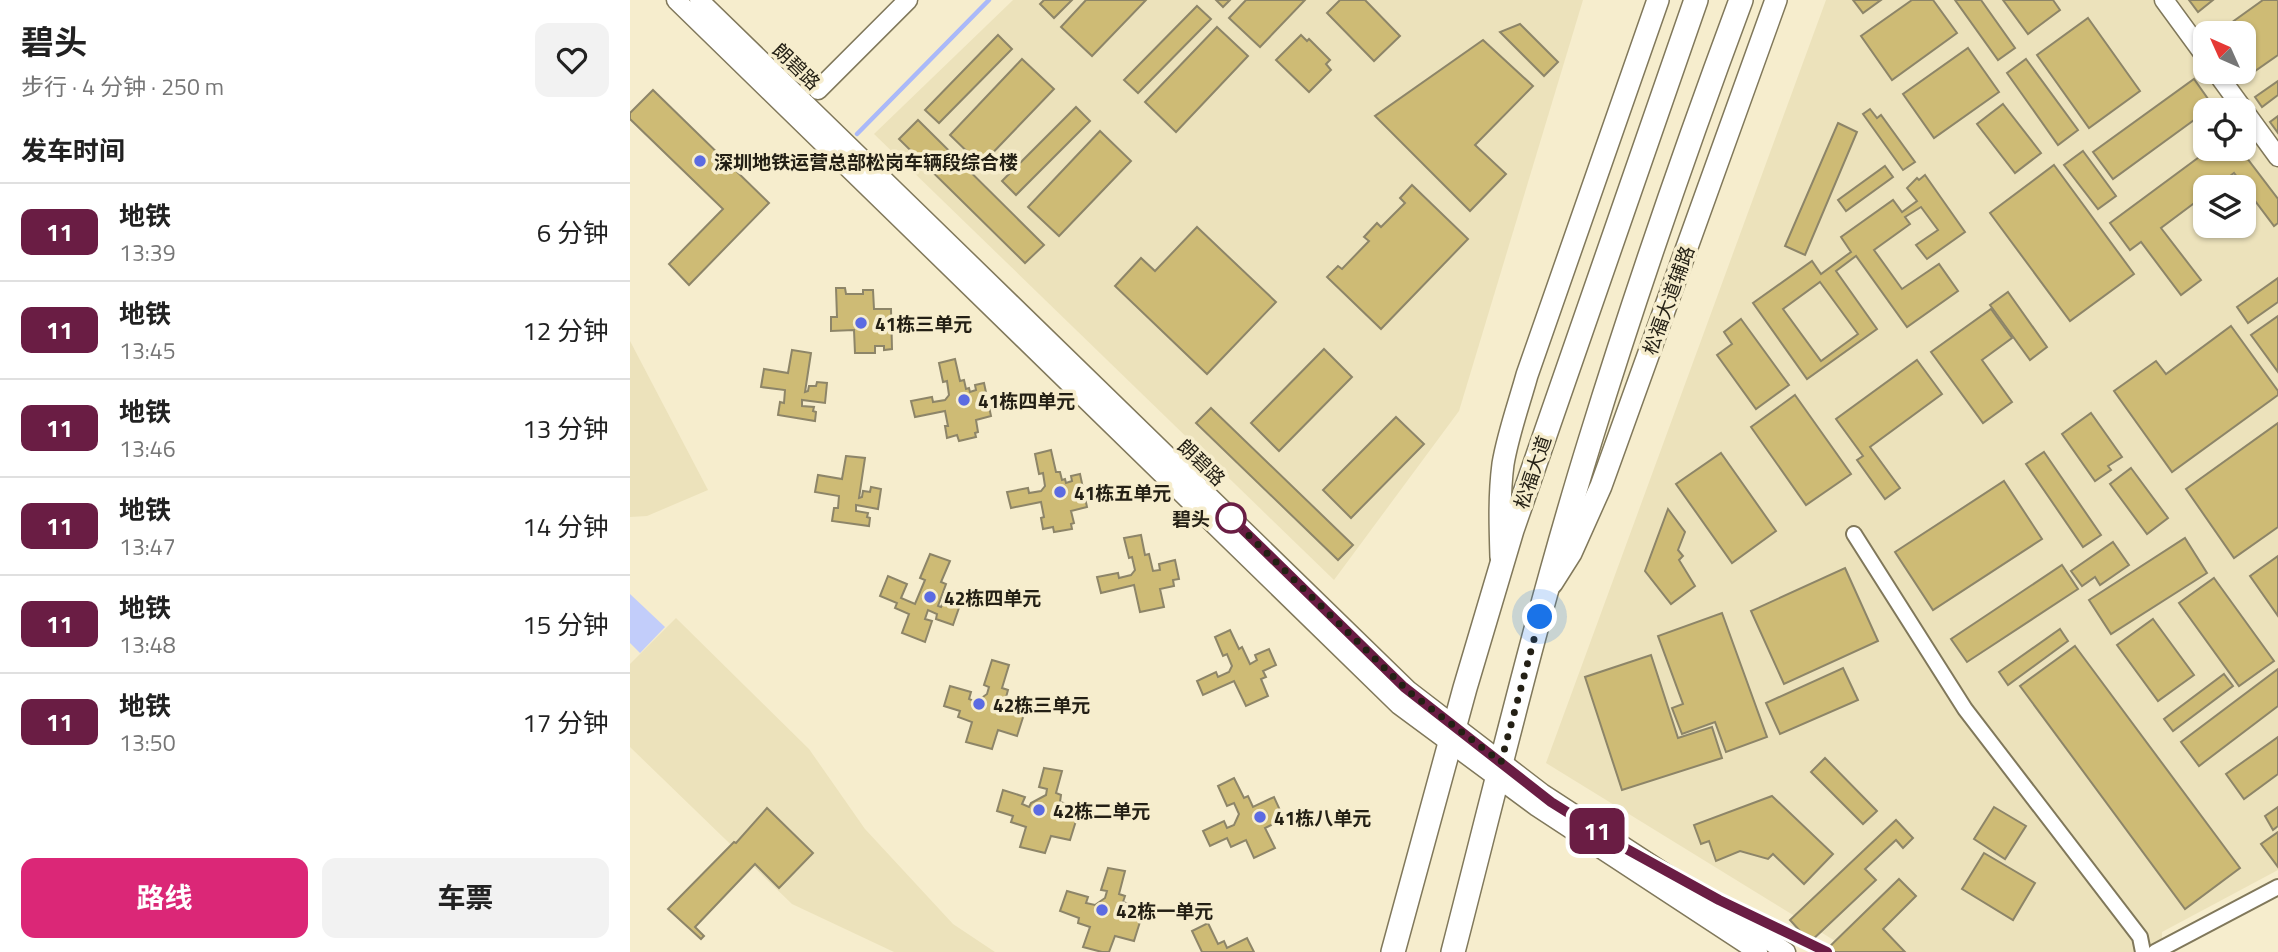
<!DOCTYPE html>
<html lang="zh">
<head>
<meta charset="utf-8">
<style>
	body { margin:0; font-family:"Titillium Web","Noto Sans SC",sans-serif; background:#f2f2f2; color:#222; height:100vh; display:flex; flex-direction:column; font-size:26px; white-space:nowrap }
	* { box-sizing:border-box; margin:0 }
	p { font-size:23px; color:#767676 }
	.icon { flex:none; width:38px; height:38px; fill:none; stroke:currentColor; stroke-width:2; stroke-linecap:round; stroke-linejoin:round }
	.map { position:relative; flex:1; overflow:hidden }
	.details { display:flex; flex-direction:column; background:#fff; width:630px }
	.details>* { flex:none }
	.badge { padding:0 14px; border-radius:10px; font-size:24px; line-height:46px }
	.needle { width:46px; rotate:315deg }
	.buttons { position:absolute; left:1563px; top:21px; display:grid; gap:14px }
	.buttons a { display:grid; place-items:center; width:63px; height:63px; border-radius:14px; background:#fff; box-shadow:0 2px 5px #0004; font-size:35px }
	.you { position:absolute; width:35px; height:35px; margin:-18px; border:5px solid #fff; border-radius:50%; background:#1a73e8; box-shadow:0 0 0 10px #1a73e833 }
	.map>.badge { position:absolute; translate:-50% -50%; box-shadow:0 0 0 4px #fff }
	h2 { padding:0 21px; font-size:26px; line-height:63px }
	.round { display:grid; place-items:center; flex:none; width:74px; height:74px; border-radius:14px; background:#f2f2f2 }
	.overview { display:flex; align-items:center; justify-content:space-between; height:119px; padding:0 21px }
	h1 { font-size:33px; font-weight:700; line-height:52px }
	.action { display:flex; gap:14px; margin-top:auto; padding:14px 21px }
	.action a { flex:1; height:80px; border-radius:14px; background:#db2777; color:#fff; font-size:28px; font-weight:700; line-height:80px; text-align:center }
	.action a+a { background:#f2f2f2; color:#222 }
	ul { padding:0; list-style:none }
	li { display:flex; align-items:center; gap:21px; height:98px; padding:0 21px; border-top:2px solid #e0e0e0 }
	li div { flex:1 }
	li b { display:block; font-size:26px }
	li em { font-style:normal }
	li .badge { min-width:77px; font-weight:700; text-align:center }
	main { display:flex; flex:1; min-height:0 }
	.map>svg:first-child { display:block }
	.built { fill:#ece2bb; fill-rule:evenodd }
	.green { fill:#c2cdfa }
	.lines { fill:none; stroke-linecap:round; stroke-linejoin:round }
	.stream { stroke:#aab9f9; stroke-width:4.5 }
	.building { fill:#cebb75; stroke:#8d8568; stroke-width:2; fill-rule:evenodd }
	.minor-casing { stroke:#80785b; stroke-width:18 }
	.tertiary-casing { stroke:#80785b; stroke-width:21 }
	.secondary-casing { stroke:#80785b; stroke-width:24 }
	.primary-casing { stroke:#80785b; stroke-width:26 }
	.minor { stroke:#fff; stroke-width:14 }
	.tertiary { stroke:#fff; stroke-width:18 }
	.secondary { stroke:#fff; stroke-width:21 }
	.primary { stroke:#fff; stroke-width:23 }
	.line-casing { stroke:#fff; stroke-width:16 }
	.line { stroke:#6a1d44; stroke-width:10 }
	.walk { stroke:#242015; stroke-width:7; stroke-dasharray:0 12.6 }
	.poi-dot { fill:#5c6be2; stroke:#f6edcd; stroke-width:2.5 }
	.stop-dot { fill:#fff; stroke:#6a1d44; stroke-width:3.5 }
	.labels { text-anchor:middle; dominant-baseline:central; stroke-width:7; stroke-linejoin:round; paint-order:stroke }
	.street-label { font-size:19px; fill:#242015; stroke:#f6edcd }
	.poi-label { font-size:19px; font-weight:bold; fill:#242015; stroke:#f6edcd; text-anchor:start }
	.stop-label { font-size:19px; font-weight:bold; fill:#242015; stroke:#f6edcd; text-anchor:end }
</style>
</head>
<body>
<main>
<section class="details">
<div class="overview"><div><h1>碧头</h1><p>步行 · 4 分钟 · 250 m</p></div><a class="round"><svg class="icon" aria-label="heart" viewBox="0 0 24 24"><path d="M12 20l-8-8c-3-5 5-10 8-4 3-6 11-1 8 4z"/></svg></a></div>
<h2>发车时间</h2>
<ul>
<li><span class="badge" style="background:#6a1d44;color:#fff">11</span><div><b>地铁</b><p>13:39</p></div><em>6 分钟</em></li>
<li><span class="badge" style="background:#6a1d44;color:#fff">11</span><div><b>地铁</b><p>13:45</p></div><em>12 分钟</em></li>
<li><span class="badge" style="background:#6a1d44;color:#fff">11</span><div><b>地铁</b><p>13:46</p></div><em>13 分钟</em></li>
<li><span class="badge" style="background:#6a1d44;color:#fff">11</span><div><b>地铁</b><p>13:47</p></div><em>14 分钟</em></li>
<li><span class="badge" style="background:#6a1d44;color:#fff">11</span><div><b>地铁</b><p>13:48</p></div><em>15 分钟</em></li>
<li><span class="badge" style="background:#6a1d44;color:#fff">11</span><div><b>地铁</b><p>13:50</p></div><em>17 分钟</em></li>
</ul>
<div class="action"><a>路线</a><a>车票</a></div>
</section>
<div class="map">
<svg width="1648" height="952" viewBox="0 0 1648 952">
	<rect width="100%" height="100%" fill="#f6edcd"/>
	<g class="built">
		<polygon points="383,0 953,0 829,411 704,580 244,134"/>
		<path d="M1196 0H1648V870L1532 932V952H1223L916 763ZM1575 33H1614V72H1575ZM1575 110H1614V149H1575ZM1575 187H1614V226H1575Z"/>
		<polygon points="0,341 78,490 17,516 0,517"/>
		<polygon points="46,618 179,749 235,829 323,924 365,952 264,952 162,904 0,747 0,664"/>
	</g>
	<polygon class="green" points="0,594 35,627 10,653 0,643"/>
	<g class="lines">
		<polyline class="stream" points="227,134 359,0"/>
	</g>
	<g class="building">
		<polygon points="414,0 442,0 424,18 410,4"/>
		<polygon points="456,0 516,0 462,56 431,27"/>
		<polygon points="586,0 600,0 593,7"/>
		<polygon points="616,0 675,0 630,47 599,18"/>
		<polygon points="710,0 735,0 770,36 744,61 697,13"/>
		<polygon points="1223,0 1251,0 1233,13"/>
		<polygon points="1282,0 1303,0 1327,33 1262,80 1231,36"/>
		<polygon points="1325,0 1351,0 1385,48 1368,60"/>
		<polygon points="1373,0 1423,0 1430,10 1398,34"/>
		<polygon points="1559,0 1583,0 1568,12"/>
		<polygon points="1633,0 1648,0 1648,55 1615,78 1611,72 1614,72 1614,33 1587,33"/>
		<polygon points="567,6 581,19 508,93 494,80"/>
		<polygon points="1458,18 1510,91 1459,128 1407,55"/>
		<polygon points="890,24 928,62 914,76 870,32"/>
		<polygon points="587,27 618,56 546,132 515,102"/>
		<polygon points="368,35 382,49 309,123 295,110"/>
		<polygon points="671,35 677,41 679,39 700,60 696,64 701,70 679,92 646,60"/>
		<polygon points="853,40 903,86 845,145 876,174 840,211 745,116"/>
		<polygon points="1338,48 1369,92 1304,138 1273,94"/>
		<polygon points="392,59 424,89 351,165 320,135"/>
		<polygon points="1396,59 1448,130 1428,145 1377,73"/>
		<polygon points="1564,79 1583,106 1575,110 1575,112 1483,179 1463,152"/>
		<polygon points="1648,81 1648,95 1632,107 1625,97"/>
		<polygon points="23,90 139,203 59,285 39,264 93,209 0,119 0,113"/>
		<polygon points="1373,104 1411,153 1385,173 1347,124"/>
		<polygon points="446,107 460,121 386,195 372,181"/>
		<polygon points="1240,109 1247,118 1251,115 1285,162 1273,170 1233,114"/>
		<polygon points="1648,116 1648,133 1640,122"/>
		<polygon points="288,120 414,245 395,263 269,139"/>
		<polygon points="1208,123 1227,132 1175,255 1155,246"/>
		<polygon points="470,131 501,161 429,236 398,207"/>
		<polygon points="1580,149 1610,149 1648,199 1648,223 1644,226 1604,173 1586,187 1575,187 1575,195 1531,228 1571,280 1551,295 1511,242 1500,250 1480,223"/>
		<polygon points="1453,151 1486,196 1468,209 1434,165"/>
		<polygon points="1424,165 1504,274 1440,321 1360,213"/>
		<polygon points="1255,166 1263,177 1216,211 1208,200"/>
		<path d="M1295 175 1335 232 1297 259 1286 245 1308 230 1291 207 1275 217 1280 224 1244 250 1272 289 1309 264 1328 291 1277 327 1226 256 1206 271 1247 329 1177 379 1123 303 1182 261 1191 274 1221 252 1211 237 1263 200 1272 212 1287 201 1277 188 1287 178 1289 180ZM1190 282 1228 334 1191 361 1153 309Z"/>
		<polygon points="782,185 838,239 751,329 697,277 708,266 712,269 739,241 734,237 747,223 751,227 775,203 770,198"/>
		<polygon points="567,227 646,302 577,374 485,286 511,258 525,271"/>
		<polygon points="1648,278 1648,302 1618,323 1607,307"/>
		<polygon points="206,288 215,288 216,294 233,294 233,290 243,290 244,309 261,309 262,349 254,350 254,346 245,346 245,353 225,353 224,330 201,331 201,317 207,317"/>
		<polygon points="1378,292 1417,347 1400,360 1360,305"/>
		<polygon points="1361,309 1382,338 1352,360 1382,402 1353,423 1301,352"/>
		<polygon points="1648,316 1648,372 1621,335"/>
		<polygon points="1111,319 1159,385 1126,409 1087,355 1102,344 1094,332"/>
		<polygon points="1601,326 1648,391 1648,395 1542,472 1484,391 1526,361 1536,374"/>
		<polygon points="694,349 722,377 649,451 621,423"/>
		<polygon points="162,350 181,353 175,392 178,391 179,386 186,386 187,382 197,383 195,403 172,400 172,406 184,407 183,411 186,412 185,421 148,415 150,402 154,403 155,390 131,387 134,369 158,373"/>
		<polygon points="325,359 330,381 334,380 336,389 339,388 340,392 346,390 345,385 354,383 361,416 346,420 348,432 345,433 346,437 329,441 327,435 317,438 315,426 318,426 315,411 285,417 281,401 302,397 303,402 315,400 319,395 317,381 313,382 309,363"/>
		<polygon points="1287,360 1312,394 1240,447 1270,488 1255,499 1227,460 1233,456 1206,419"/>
		<polygon points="1165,395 1221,474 1176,505 1121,427"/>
		<polygon points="581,408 723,545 708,560 566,423"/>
		<polygon points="1461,413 1492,457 1478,466 1481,470 1465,481 1432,434"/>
		<polygon points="766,417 794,444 721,518 693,490"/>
		<polygon points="1648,423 1648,527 1604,558 1556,489"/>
		<polygon points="421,450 426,472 430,472 432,480 435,479 436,483 442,481 441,476 450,474 457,507 441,511 444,523 441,524 442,529 424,532 423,527 413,529 411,518 414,517 411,502 381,508 377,492 398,488 399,493 411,491 415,486 413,473 409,474 405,454"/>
		<polygon points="1414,452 1471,535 1453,547 1396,464"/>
		<polygon points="1091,453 1146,531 1102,563 1046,484"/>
		<polygon points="216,456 235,458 229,498 232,497 233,491 240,492 241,487 251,489 248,509 226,505 226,511 238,513 237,517 240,518 239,526 202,521 204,508 208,508 209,496 185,492 188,475 212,479"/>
		<polygon points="1501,468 1538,518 1517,534 1480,484"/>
		<polygon points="1374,481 1412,539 1303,610 1265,552"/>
		<polygon points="1038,509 1055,532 1048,550 1053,556 1049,560 1065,586 1041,604 1015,571"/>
		<polygon points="511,535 515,555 519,554 523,571 530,570 529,564 545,560 549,579 543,580 544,586 530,589 534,607 510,612 504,585 471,593 467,577 488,573 489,578 501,575 505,570 502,557 499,558 494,538"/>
		<polygon points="1555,538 1577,573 1481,634 1459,600"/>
		<polygon points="1483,542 1499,565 1470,585 1465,577 1452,586 1441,571"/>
		<polygon points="300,554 320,561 311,582 316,584 308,606 311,607 316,596 331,602 323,625 306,619 307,614 298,610 295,619 302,621 295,642 272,633 279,614 265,608 267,603 250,596 258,576 277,584 271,598 285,604 295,580 290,578"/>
		<polygon points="1648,556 1648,616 1620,576"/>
		<polygon points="1432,565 1448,589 1337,662 1321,639"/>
		<polygon points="1215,568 1248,641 1154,684 1121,611"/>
		<polygon points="1584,578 1644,661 1609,686 1549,603"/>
		<polygon points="1092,613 1137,737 1096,752 1085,722 1052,734 1042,708 1053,704 1028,636"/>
		<polygon points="1523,619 1564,675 1528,701 1487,645"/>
		<polygon points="1430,629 1438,641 1378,685 1369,672"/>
		<polygon points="600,630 609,649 612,647 620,664 627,660 625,655 639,649 646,665 633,671 636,677 631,679 638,696 616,706 604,681 573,695 567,681 586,672 588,677 599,672 602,666 597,654 593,656 585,637"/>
		<polygon points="1445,646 1610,868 1555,909 1390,686"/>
		<polygon points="1021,655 1048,738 1082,727 1092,758 992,790 955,677"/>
		<polygon points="362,660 379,665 372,688 378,690 375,701 396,708 387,736 368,730 362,749 336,742 342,722 328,717 330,711 314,706 320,686 341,692 339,699 346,702 357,694 359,687 354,685"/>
		<polygon points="1213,668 1228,700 1150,734 1136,703"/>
		<polygon points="1648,669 1648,706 1569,766 1551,742"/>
		<polygon points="1594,674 1603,686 1543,731 1534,719"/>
		<polygon points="1648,737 1648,774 1614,799 1596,774"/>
		<polygon points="1195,758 1247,811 1233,824 1181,772"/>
		<polygon points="414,768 432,771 426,793 431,795 430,802 450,808 440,840 421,836 415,853 390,847 396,827 381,822 383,816 367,811 373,790 395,797 392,804 399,807 401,803 416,795 417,789 409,787"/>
		<polygon points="604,778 614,798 618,796 623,807 644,797 654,819 635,828 645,848 624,858 616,840 601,847 597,838 580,846 573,831 594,821 597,828 604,825 609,814 604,803 597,806 588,786"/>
		<polygon points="1142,796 1203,854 1174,884 1143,854 1138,859 1110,851 1086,861 1079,841 1071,844 1064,825"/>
		<polygon points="1364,807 1396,826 1375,859 1344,839"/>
		<polygon points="1648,807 1648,826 1643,830 1635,816"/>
		<polygon points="137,808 183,853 149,888 125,864 65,927 74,936 71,939 38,909 104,842 106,843"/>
		<polygon points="1266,820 1283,838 1273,848 1266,840 1235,869 1246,880 1180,942 1160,920"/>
		<polygon points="1648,832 1648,867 1631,844"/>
		<polygon points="1354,853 1405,883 1383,920 1332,889"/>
		<polygon points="478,868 495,871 489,894 495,896 493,902 514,909 504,941 485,936 479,952 472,952 453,947 460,927 448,923 449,918 430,911 437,891 458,897 456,903 465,905 475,898 477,891 471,890"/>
		<polygon points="1269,879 1286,896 1253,929 1275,952 1194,952"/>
		<polygon points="578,923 588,944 594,941 597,948 617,938 624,952 572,952 562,931"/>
	</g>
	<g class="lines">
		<defs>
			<g id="minor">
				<polyline points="1224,534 1335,709 1510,937 1513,952"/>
				<polyline points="1525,952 1648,887"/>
			</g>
			<g id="tertiary">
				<polyline points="46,0 769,705 907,807 1128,952"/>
				<polyline points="69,0 778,690 912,793 1156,952"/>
				<polyline points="1534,0 1575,56"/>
				<polyline points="1586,72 1648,157"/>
				<polyline points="188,90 278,0"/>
			</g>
			<g id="secondary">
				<path d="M871 557C870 526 869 495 873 464 878 434 889 404 897 375L1028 0"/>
				<polyline points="922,583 941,553 971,486 1146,0"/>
			</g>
			<g id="primary">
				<polyline points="763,952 835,688 882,530 1066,0"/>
				<path d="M823 952C867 781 908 609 960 441 1006 292 1057 145 1111 0"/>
			</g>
		</defs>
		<use href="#minor" class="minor-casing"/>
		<use href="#tertiary" class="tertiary-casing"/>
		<use href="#secondary" class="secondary-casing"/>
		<use href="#primary" class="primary-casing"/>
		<use href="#minor" class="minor"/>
		<use href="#tertiary" class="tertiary"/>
		<use href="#secondary" class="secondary"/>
		<use href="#primary" class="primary"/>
	</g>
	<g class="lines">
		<defs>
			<polyline id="line" points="601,518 774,687 921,802 993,847 1089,900 1197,952"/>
		</defs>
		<use href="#line" class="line-casing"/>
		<use href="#line" class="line"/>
		<polyline class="walk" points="601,518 778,691 871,762 910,617"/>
	</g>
	<g class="poi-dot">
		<circle cx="70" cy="161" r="7"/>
		<circle cx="231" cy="323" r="7"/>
		<circle cx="334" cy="400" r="7"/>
		<circle cx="430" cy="492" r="7"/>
		<circle cx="300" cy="597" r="7"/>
		<circle cx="349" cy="704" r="7"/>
		<circle cx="409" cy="810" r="7"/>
		<circle cx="630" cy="817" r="7"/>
		<circle cx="472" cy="910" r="7"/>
	</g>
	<circle class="stop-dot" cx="601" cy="518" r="14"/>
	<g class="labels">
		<g class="street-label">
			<text transform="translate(167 66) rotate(44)">朗碧路</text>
			<text transform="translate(1038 300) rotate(-70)">松福大道辅路</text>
			<text transform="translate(572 462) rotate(44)">朗碧路</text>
			<text transform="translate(902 472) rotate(-71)">松福大道</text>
		</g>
		<g class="poi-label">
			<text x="84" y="161">深圳地铁运营总部松岗车辆段综合楼</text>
			<text x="245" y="323">41栋三单元</text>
			<text x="348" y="400">41栋四单元</text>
			<text x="444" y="492">41栋五单元</text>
			<text x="314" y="597">42栋四单元</text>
			<text x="363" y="704">42栋三单元</text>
			<text x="423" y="810">42栋二单元</text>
			<text x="644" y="817">41栋八单元</text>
			<text x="486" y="910">42栋一单元</text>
		</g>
		<g class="stop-label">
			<text x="580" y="518">碧头</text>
		</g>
	</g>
</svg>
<div class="buttons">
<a><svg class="needle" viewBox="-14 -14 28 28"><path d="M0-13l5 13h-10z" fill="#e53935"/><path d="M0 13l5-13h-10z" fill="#767676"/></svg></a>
<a><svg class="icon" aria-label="locate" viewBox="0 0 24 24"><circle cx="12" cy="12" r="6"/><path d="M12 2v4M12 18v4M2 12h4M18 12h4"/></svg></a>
<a><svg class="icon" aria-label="layers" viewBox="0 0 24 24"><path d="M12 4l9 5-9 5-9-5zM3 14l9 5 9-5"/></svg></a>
</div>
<div class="you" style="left:910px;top:617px"></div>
<b class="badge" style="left:967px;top:831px;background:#6a1d44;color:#fff">11</b>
</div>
</main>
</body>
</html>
